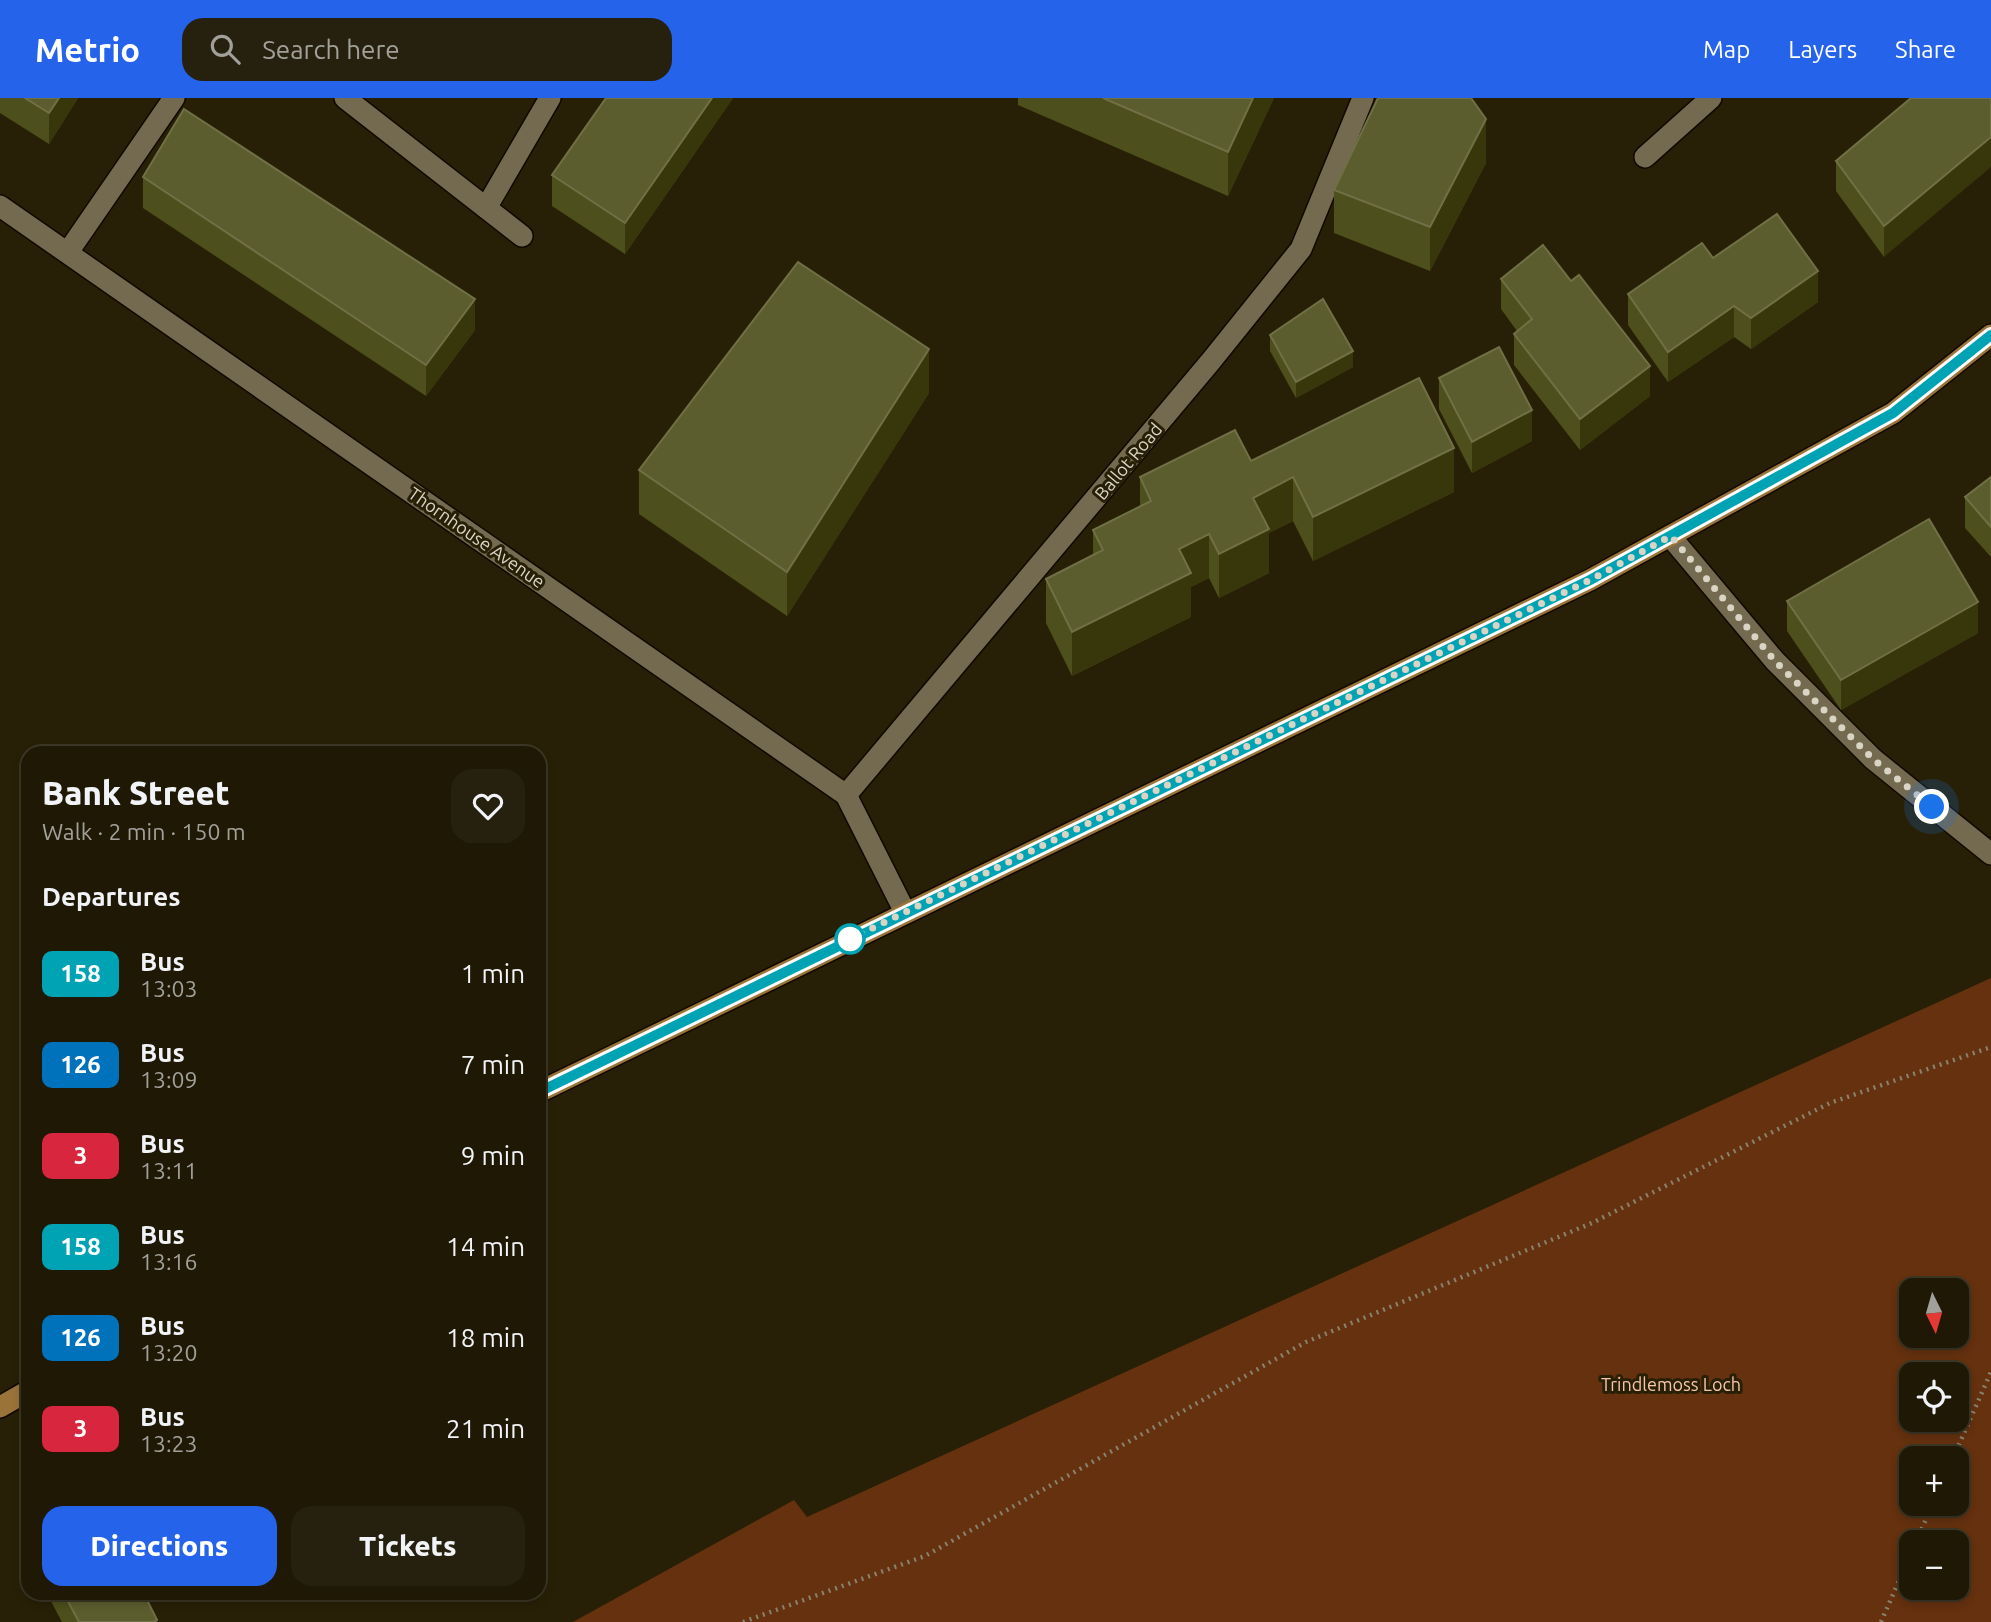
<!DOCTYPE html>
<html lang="en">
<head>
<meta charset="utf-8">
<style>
	body { margin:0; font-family:Ubuntu,sans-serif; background:#26210e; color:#f1f3f6; height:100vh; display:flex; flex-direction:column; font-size:26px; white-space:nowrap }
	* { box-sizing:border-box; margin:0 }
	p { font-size:23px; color:#a1a09a }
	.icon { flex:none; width:38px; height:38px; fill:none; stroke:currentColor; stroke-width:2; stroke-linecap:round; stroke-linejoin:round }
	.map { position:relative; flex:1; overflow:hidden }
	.drawer { position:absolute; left:21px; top:648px; width:525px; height:854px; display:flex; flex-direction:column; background:#1e1804; border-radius:21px; box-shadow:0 4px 10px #0003,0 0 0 2px #3c3726 }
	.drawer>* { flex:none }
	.badge { padding:0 14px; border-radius:10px; font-size:24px; line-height:46px }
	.needle { width:46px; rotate:175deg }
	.controls { position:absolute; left:1899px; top:1180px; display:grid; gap:14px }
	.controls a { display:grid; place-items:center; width:70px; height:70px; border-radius:14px; background:#1e1804; box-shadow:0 4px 10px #0003,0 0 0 2px #3c3726; font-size:35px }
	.you { position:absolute; width:35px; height:35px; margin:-18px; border:5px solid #fff; border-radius:50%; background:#1a73e8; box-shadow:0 0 0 10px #1a73e833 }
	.map>.badge { position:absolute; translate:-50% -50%; box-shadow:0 0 0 4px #fff }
	h2 { padding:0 21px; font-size:26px; line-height:63px }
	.round { display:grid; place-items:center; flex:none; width:74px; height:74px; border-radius:21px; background:#26210e }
	.head { display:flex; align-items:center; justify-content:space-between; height:119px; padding:0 21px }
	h1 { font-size:33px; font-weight:800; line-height:52px }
	.button { display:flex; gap:14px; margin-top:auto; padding:14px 21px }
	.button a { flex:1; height:80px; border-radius:21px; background:#2563eb; color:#fff; font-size:28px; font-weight:800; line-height:80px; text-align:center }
	.button a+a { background:#26210e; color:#f1f3f6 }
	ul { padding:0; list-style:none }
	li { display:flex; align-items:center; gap:21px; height:91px; padding:0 21px }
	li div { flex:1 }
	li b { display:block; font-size:26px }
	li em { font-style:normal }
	li .badge { min-width:77px; font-weight:700; text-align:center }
	header { display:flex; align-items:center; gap:42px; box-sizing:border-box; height:98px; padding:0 35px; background:#2563eb; color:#fff }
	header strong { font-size:33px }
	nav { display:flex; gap:38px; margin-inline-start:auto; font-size:24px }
	.search { width:490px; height:63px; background:#26210e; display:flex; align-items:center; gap:18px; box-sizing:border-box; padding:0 24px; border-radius:21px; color:#a1a09a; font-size:26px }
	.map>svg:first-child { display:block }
	.green { fill:#65310f; fill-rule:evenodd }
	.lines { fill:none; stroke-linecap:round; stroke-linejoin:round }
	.minor-casing { stroke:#110900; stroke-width:24 }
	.major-casing { stroke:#110900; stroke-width:24 }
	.path { stroke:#89826e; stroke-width:4.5; stroke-dasharray:2 5; stroke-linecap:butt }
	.minor { stroke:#746a4f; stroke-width:21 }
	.major { stroke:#9a7338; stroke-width:21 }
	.wall { fill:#4d4f1c }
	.shaded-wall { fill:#38360b }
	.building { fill:#5c5d2e; stroke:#707046; stroke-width:2 }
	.line-casing { stroke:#fff; stroke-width:16 }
	.line { stroke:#00a3b4; stroke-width:10 }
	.walk { stroke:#dad4c5; stroke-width:7; stroke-dasharray:0 12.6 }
	.stop-dot { fill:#fff; stroke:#00a3b4; stroke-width:3.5 }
	.labels { text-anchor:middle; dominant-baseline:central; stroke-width:6; stroke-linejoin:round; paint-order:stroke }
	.street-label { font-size:18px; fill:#dad4c5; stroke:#282006 }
	.park-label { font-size:18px; fill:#f9c4a7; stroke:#282006 }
</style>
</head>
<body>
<header>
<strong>Metrio</strong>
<div class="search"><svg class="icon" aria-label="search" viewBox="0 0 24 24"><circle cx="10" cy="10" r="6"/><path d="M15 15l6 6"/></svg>Search here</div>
<nav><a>Map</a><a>Layers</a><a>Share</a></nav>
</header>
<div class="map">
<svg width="1991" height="1524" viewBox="0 0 1991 1524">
	<rect width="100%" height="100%" fill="#282006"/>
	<path class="green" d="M1991 880V1524H573L794 1402 807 1419ZM1911 1192H1956V1237H1911ZM1911 1276H1956V1321H1911ZM1911 1360H1956V1405H1911ZM1911 1444H1956V1489H1911Z"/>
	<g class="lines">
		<defs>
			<g id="minor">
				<polyline points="345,0 522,138"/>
				<polyline points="1645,59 1711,0"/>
				<polyline points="0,108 846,697 905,814"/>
				<polyline points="486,110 550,0"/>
				<polyline points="68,154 174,0"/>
				<polyline points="1670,438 1775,563 1873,661 1991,756"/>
				<polyline points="846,697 1211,263 1301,151 1363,0"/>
			</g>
			<g id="major">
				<polyline points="539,994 1590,482 1893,315 1991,237"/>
				<polyline points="0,1309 28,1293"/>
			</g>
		</defs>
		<use href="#minor" class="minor-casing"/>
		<use href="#major" class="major-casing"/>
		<g class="path">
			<polyline points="1953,1360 1991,1274"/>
			<polyline points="1916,1444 1933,1405"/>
			<polyline points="743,1524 925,1458 1306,1244 1592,1125 1830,1005 1991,949"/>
			<polyline points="1881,1524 1911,1455"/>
		</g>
		<use href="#minor" class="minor"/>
		<use href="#major" class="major"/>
	</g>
	<g class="wall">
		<polygon points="0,0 78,0 49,46 0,15"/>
		<polygon points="606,0 733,0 625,156 552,108 552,77"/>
		<polygon points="1018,0 1274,0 1228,98 1018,7"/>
		<polygon points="1911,0 1884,159 1836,93 1836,63"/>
		<polygon points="1486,65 1430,173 1334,135 1334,92"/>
		<polygon points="143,79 475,232 426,298 143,110"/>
		<polygon points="1501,181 1650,298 1580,352 1514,267 1514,236 1517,233 1501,211"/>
		<polygon points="1628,196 1818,204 1751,251 1734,239 1668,284 1628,227"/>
		<polygon points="1270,237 1353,269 1296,300 1270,253"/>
		<polygon points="1439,280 1532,343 1472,375 1439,311"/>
		<polygon points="929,295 787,518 639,416 639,372"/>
		<polygon points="1251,363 1454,394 1313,463 1293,423 1269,435 1269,475 1219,500 1209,480 1191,489 1191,519 1072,578 1046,525 1046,481 1093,457 1093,432 1140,409 1140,379"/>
		<polygon points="1991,379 1991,459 1965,430 1965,399"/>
		<polygon points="1787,503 1978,535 1841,612 1787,533"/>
		<polygon points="28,1421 28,1461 24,1454 24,1423"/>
		<polygon points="46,1494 146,1494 143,1496 157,1524 62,1524"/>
	</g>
	<g class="shaded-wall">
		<polygon points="59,0 78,0 49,46 49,15"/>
		<polygon points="712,0 733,0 625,156 625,125"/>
		<polygon points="1253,0 1274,0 1228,98 1228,54"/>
		<polygon points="1486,21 1486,65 1430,173 1430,129"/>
		<polygon points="1991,39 1991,69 1884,159 1884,128"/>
		<polygon points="1818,173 1818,204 1751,251 1751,220"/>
		<polygon points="475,201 475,232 426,298 426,267"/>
		<polygon points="1734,208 1734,239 1668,284 1668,254"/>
		<polygon points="929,251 929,295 787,518 787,474"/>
		<polygon points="1353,253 1353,269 1296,300 1296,284"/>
		<polygon points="1650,268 1650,298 1580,352 1580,321"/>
		<polygon points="1532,312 1532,343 1472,375 1472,344"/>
		<polygon points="1454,350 1454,394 1313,463 1313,419"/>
		<polygon points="1293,379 1293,423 1269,435 1269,475 1219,500 1219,456 1253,400"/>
		<polygon points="1209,436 1209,480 1191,489 1191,519 1072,578 1072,534 1179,451"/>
		<polygon points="1978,504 1978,535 1841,612 1841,582"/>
		<polygon points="249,1494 259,1494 249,1500"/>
	</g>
	<g class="building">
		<polygon points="25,0 59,0 49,15"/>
		<polygon points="606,0 712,0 625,125 552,77"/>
		<polygon points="1103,0 1253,0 1228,54"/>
		<polygon points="1378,0 1471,0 1486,21 1430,129 1334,92"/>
		<polygon points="1911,0 1991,0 1991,39 1884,128 1836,63"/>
		<polygon points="184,11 475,201 426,267 143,79"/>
		<polygon points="1777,116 1818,173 1751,220 1734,208 1668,254 1628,196 1702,145 1713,160"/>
		<polygon points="1543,147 1571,183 1579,177 1650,268 1580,321 1514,236 1532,221 1501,181"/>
		<polygon points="798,164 929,251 787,474 639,372"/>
		<polygon points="1323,201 1353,253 1296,284 1270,237"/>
		<polygon points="1499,249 1532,312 1472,344 1439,280"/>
		<polygon points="1419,280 1454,350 1313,419 1293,379 1253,400 1269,431 1219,456 1209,436 1179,451 1191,475 1072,534 1046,481 1103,452 1093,432 1151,403 1140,379 1235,332 1251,363"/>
		<polygon points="1991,379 1991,429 1965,399"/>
		<polygon points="1929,421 1978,504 1841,582 1787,503"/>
		<polygon points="28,1421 28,1430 24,1423"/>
		<polygon points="63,1494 143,1494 157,1522 154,1524 79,1524"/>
	</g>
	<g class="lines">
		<defs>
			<polyline id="line" points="539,994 1590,482 1893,315 1991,237"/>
		</defs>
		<use href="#line" class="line-casing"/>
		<use href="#line" class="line"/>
		<polyline class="walk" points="850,841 1590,482 1671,438 1775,563 1873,661 1932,709"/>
	</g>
	<circle class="stop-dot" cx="850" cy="841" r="14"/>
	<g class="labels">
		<g class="street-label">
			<text transform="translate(1128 363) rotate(-50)">Ballot Road</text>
			<text transform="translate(477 439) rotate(35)">Thornhouse Avenue</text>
		</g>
		<g class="park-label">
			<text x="1671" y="1286">Trindlemoss Loch</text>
		</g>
	</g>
</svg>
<div class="controls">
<a><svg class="needle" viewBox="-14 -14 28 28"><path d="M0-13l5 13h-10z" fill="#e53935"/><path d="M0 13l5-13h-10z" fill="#a1a09a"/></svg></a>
<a><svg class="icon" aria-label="locate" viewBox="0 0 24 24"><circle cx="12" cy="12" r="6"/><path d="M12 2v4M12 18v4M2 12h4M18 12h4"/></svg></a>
<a>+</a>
<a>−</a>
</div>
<div class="you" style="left:1932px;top:709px"></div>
<section class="drawer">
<div class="head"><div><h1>Bank Street</h1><p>Walk · 2 min · 150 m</p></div><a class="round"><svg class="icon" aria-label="heart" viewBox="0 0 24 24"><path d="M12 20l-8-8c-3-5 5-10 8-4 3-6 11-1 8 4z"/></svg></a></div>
<h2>Departures</h2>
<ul>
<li><span class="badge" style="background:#00a3b4;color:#fff">158</span><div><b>Bus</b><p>13:03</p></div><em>1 min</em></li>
<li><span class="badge" style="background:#0072bc;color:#fff">126</span><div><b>Bus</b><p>13:09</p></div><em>7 min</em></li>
<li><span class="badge" style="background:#d7263d;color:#fff">3</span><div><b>Bus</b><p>13:11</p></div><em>9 min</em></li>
<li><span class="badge" style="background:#00a3b4;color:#fff">158</span><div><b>Bus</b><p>13:16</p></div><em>14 min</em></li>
<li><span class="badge" style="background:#0072bc;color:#fff">126</span><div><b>Bus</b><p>13:20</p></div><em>18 min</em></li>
<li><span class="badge" style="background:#d7263d;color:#fff">3</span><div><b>Bus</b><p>13:23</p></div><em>21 min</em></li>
</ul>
<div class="button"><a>Directions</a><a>Tickets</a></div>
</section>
</div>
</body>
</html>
